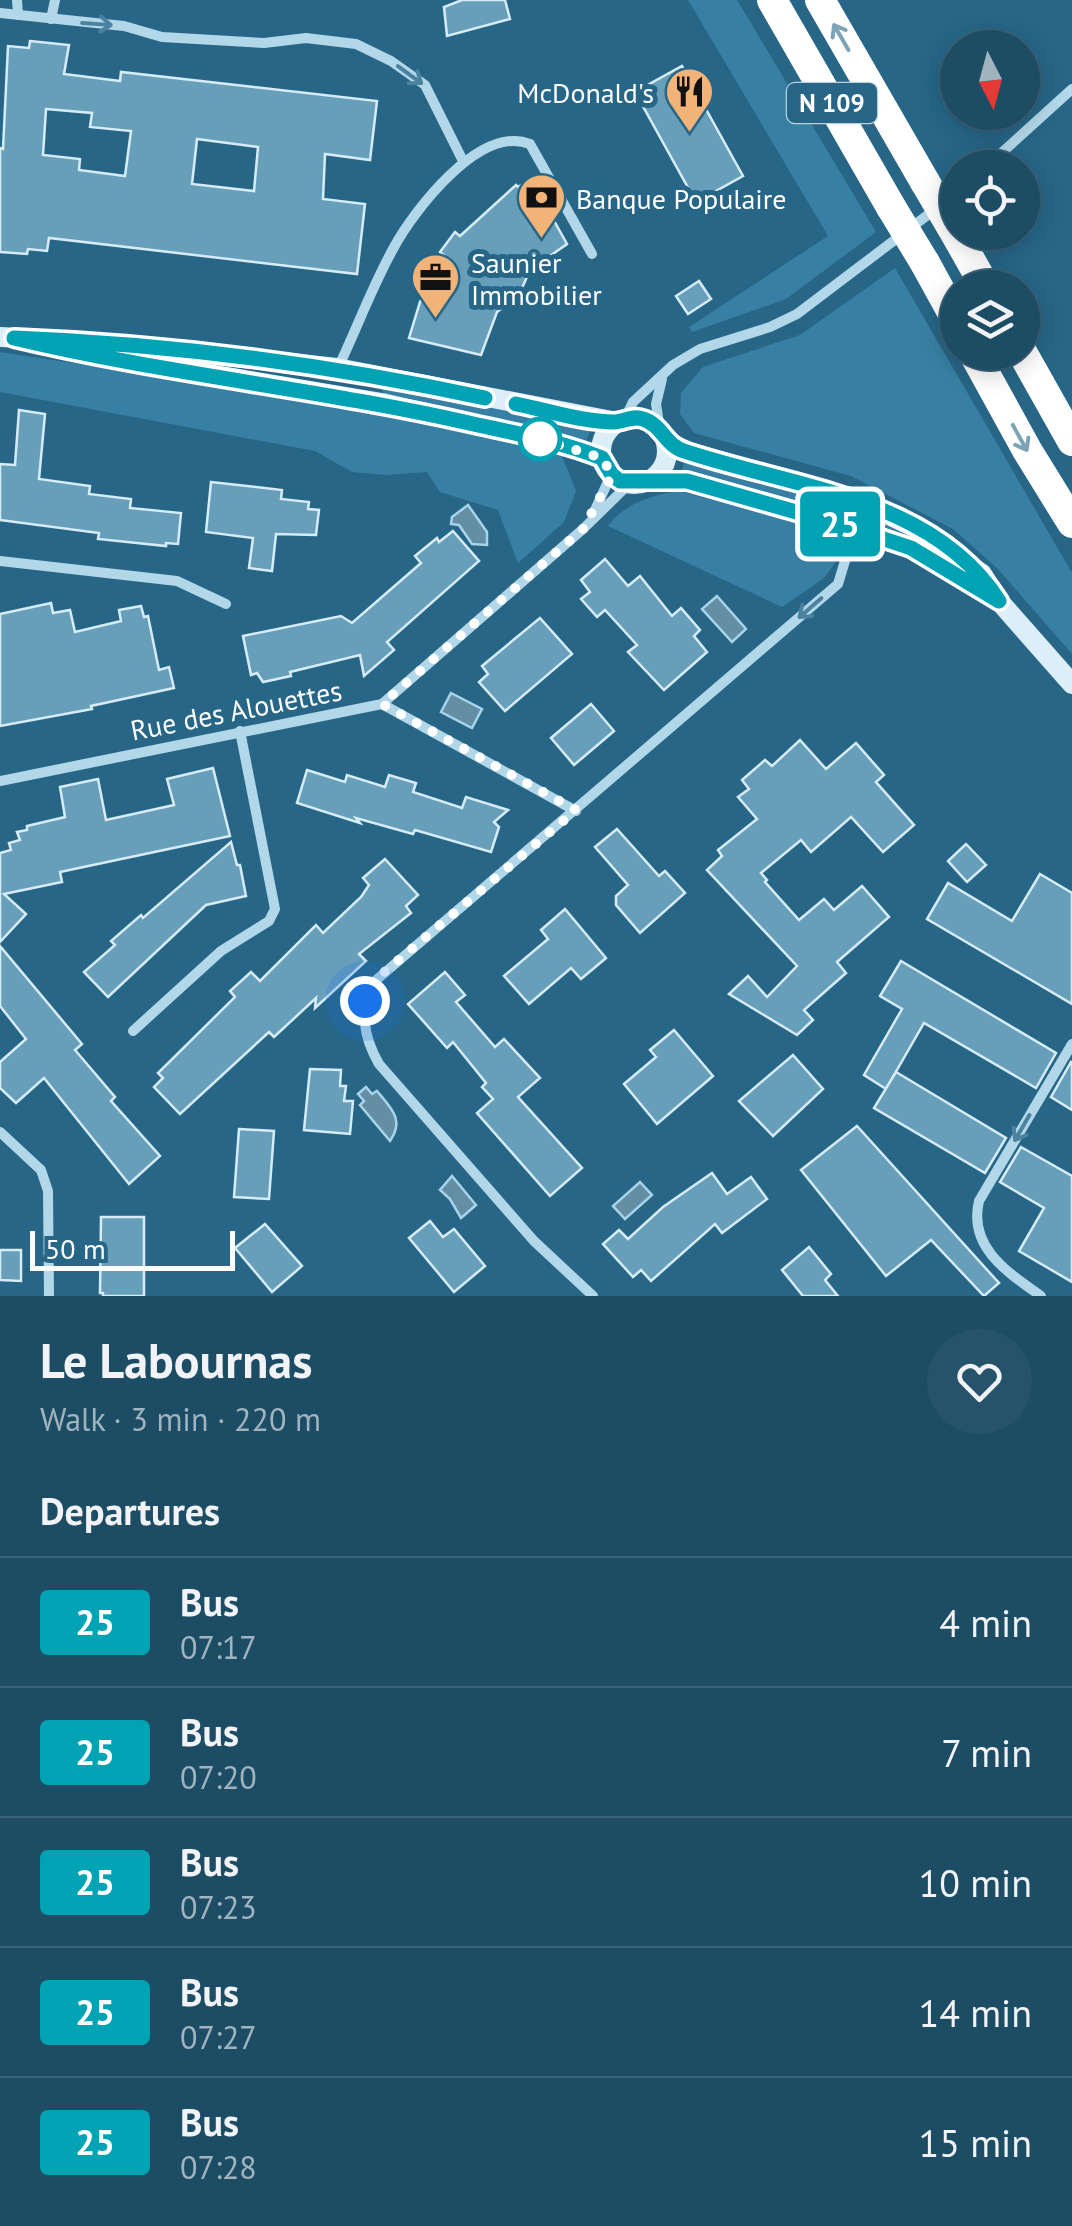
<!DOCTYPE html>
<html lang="en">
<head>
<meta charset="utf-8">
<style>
	body { margin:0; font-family:"PT Sans",sans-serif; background:#25536b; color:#f1f3f6; height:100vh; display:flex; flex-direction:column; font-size:38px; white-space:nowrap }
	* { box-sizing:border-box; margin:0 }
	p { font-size:32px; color:#a0b4bf }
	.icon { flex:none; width:55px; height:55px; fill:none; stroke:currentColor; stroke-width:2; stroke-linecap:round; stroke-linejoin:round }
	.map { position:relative; height:1296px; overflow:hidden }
	.drawer { display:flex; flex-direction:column; background:#1d4c65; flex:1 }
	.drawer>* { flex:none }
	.badge { padding:0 20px; border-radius:8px; font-size:35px; line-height:65px }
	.needle { width:65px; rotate:174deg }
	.controls { position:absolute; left:940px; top:30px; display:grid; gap:20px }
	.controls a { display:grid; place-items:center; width:100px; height:100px; border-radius:50%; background:#1d4c65; box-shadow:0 5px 25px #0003,0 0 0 2px #3b6379; font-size:50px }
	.scale { position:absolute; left:30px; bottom:25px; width:205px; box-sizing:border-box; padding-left:10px; border:5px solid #fff; border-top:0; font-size:28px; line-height:35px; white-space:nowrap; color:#fff; -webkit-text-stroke:8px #276687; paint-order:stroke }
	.you { position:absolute; width:50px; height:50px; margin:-25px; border:8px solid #fff; border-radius:50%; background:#1a73e8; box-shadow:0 0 0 15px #1a73e833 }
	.map>.badge { position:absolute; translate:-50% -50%; box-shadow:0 0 0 5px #fff }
	h2 { padding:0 40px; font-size:38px; line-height:90px }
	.round { display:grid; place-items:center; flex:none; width:105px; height:105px; border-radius:52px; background:#25536b }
	.headline { display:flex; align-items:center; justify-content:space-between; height:170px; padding:0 40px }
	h1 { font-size:48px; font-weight:700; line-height:75px }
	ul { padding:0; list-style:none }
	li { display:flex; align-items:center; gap:30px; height:130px; padding:0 40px; border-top:2px solid #3b6379 }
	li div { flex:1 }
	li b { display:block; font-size:38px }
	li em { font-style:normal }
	li .badge { min-width:110px; font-weight:700; text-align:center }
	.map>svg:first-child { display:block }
	.green { fill:#3880a3 }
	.water { fill:#638ea4; stroke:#a7d4e9; stroke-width:2.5 }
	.building { fill:#679eba; stroke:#d6ecf7; stroke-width:2.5; fill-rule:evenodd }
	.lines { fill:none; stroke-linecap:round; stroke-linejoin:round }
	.street { stroke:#b2d7e8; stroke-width:10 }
	.secondary { stroke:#dceef7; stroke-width:20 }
	.highway { stroke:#fff; stroke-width:30 }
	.highway-bridge { stroke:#fff; stroke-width:30 }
	.oneway { stroke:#4a829f }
	.oneway2 { stroke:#7da3b7 }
	.line-casing { stroke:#fff; stroke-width:22 }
	.line { stroke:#00a3b4; stroke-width:15 }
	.walk { stroke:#fff; stroke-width:10; stroke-dasharray:0 18 }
	.stop-dot { fill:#fff; stroke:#00a3b4; stroke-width:5 }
	.labels { text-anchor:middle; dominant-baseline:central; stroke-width:10; stroke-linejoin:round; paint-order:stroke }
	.shield { fill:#276687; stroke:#bed1db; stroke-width:2.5 }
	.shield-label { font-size:25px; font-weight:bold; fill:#fff }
	.poi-label { font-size:28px; fill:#fff; stroke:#276687; text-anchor:start }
	.street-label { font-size:28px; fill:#fff; stroke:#276687 }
</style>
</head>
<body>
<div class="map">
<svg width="1072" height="1296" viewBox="0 0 1072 1296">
	<rect width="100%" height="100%" fill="#276687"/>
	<g class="green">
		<polygon points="688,0 737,0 876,232 786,299 692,332 689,327 828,236"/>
		<polygon points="895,268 1072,573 1072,654 998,569 953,529 851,476 694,433 680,414 681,393 703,367 800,335"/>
		<polygon points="0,352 345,404 561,454 576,491 564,522 518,563 498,510 440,492 427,472 387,475 352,472 315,451 0,392"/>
		<polygon points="386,384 591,427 587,440 384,395 382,389"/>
		<polygon points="684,461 816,495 850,507 914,536 682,471"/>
		<path d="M679 491 824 530 832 545 835 563 824 578 782 607 608 526C625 503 652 495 679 491Z"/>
	</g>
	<g class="water">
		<polygon points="468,505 487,532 487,545 472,544 459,525 451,524 452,517"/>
		<polygon points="717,596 746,629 732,642 702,609"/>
		<polygon points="451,693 482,709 472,728 441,712"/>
		<path d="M366 1087 372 1094 377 1091C391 1108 405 1120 390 1141L360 1105 364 1101 358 1094Z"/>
		<polygon points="452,1176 476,1205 461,1218 450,1199 440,1190"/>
		<polygon points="640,1182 652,1195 625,1219 613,1206"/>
	</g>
	<g class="building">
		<polygon points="462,0 505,0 510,19 447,36 444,7"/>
		<path d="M30 41 69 45 64 74 120 81 121 72 377 101 370 160 325 154 323 199 365 204 357 274 49 238 47 251 28 249 27 254 0 252V148L3 149 8 46 29 48ZM46 109 92 113 90 127 131 131 125 176 79 170 80 159 43 155ZM197 139 258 147 254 191 192 184Z"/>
		<polygon points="682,66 743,176 696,202 635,92"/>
		<polygon points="531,179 567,244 530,270 519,295 497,312 481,355 409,338 420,302 445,256 440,252 455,232 460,236 516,185 518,187"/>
		<polygon points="699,281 711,299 688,314 676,296"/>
		<polygon points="19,410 45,414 39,479 90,486 89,494 131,499 130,508 181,513 178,544 166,543 166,546 98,539 99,533 0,520 0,464 15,465"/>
		<polygon points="211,482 282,490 281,499 309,502 308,509 319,510 316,535 276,534 272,571 249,568 253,538 206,532"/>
		<polygon points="453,531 479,561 387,642 394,650 364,676 360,655 290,672 291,676 263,682 257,673 251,675 243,636 341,616 352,623 421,563 415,556 437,538 439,542"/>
		<polygon points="605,559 628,586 640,576 672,616 681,608 700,630 694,636 707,652 664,690 628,652 637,645 605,610 597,617 581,599 590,592 581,580"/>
		<polygon points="51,603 53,613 70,610 75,632 121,621 119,610 141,606 144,617 148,616 159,670 169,667 174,688 91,706 92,709 0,726 0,614"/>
		<polygon points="540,618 572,654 505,711 479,682 488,674 482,666"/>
		<polygon points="591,704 614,731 574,765 551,738"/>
		<polygon points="800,740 826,769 856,743 884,775 876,782 914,825 883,852 851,817 811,852 801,840 761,873 767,880 765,882 799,920 824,899 834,910 862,886 889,917 837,962 846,973 804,1010 813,1020 797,1035 729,994 748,976 767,997 797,966 707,870 722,856 718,850 757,819 738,797 749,789 742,780 765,760 772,766"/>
		<polygon points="213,768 230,836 60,872 62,882 4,894 26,914 0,942 0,853 11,850 9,843 20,840 17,832 27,830 27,826 65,817 60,787 98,779 106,820 174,805 167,779"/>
		<polygon points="307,770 345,782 347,775 385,787 389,775 416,783 413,792 462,808 466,797 508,810 494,822 499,827 491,852 415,830 413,834 356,818 360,823 297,803"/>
		<polygon points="617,829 659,876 665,871 685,893 640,933 616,905 616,896 628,885 595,847"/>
		<polygon points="231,842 237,865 240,865 246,896 206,905 108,997 84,972 115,945 111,941 141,915 143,918"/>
		<polygon points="966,844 986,865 967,882 948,861"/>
		<polygon points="385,859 418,895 406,906 411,913 359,954 366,961 315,1008 316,998 274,1037 269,1032 180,1114 154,1087 163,1078 158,1073 235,997 230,991 251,972 260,981 316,925 323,933 361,897 369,885 363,878"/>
		<polygon points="1040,874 1072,893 1072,1004 927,919 948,883 1012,921"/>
		<polygon points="565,909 606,958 581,979 571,968 529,1004 504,976 548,939 541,930"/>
		<polygon points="0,946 82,1044 75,1050 115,1097 111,1101 160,1156 129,1184 44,1078 16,1103 0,1088 0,1062 26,1039 0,1006"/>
		<polygon points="901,961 1056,1053 1036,1088 924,1023 886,1089 864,1075 902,1009 880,996"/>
		<polygon points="445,972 465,995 456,1002 495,1047 504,1039 540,1078 518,1097 582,1168 550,1196 477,1113 493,1099 482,1087 486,1083 453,1042 447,1048 408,1004"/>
		<polygon points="674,1030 713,1076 657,1124 624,1084 656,1057 650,1050"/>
		<polygon points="793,1055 823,1089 773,1136 739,1101"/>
		<polygon points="1071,1062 1072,1063 1072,1110 1051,1097"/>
		<polygon points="310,1069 341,1070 340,1086 346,1086 344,1101 353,1101 350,1134 304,1130"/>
		<polygon points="896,1072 1006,1138 985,1173 874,1108"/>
		<polygon points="857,1126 999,1283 984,1296 931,1240 886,1276 801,1170"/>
		<polygon points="239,1129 274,1131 269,1199 234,1197"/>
		<polygon points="1021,1147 1072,1176 1072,1282 1019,1251 1044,1208 1000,1182"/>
		<polygon points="712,1173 727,1194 751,1177 767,1199 722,1233 715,1224 651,1281 641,1270 633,1277 603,1244 619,1230 628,1239 663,1207"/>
		<polygon points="101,1217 144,1217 144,1296 103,1296 103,1293 100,1293"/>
		<polygon points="430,1221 443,1237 454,1229 485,1266 454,1292 409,1238"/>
		<polygon points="265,1224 302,1266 272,1292 235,1248"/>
		<polygon points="809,1247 831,1274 825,1280 838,1296 803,1296 782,1270"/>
		<polygon points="0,1250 21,1250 21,1281 0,1280"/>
	</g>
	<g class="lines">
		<g class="street">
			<polyline points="17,0 18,15"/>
			<polyline points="0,13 124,26 162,37 264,43 306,38 356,44 391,61 425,85 463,161"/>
			<polyline points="51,19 55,0"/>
			<polyline points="985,168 1072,89"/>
			<path d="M338 368C357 328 372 287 393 249 414 210 480 124 530 144L592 254"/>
			<polyline points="625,419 633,402 673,365 700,349 770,327 797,314 958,192"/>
			<polyline points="660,430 656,404 662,379"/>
			<polyline points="594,512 611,475"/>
			<polyline points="0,561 177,581 226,604"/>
			<polyline points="382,704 576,811"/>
			<polyline points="0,781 382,704 583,529 630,483"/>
			<polyline points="133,1031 221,951 269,921 275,909 240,731"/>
			<polyline points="0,1132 41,1170 48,1191 49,1296"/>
			<path d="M593 1296 534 1241 379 1064C362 1034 360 1012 375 981L838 584 848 551 842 526"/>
			<path d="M1041 1296C1007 1272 968 1247 979 1201L1072 1044"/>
		</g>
		<g class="secondary">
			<polyline points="0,337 94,342 337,368 617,422"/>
			<polyline points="60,349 382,403 560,444 602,458"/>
			<circle cx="634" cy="451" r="33"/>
			<polyline points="666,441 691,453 856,499 920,530 982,574 999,601 1072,684"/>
			<polyline points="649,480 687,481 796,511 911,548 993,597"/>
		</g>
		<g class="highway">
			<polyline points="772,0 891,207"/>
			<polyline points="820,0 925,182"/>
			<polyline points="959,240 986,288"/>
			<polyline points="925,263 958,323"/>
			<polyline points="973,352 1027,450 1072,523"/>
			<polyline points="1022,352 1072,441"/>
		</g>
		<g class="highway-bridge">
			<polyline points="925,182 959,240"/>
			<polyline points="891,207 925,263"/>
		</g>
	</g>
	<defs><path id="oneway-shaft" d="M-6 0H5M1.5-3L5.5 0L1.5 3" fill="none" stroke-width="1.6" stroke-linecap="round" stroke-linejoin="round" transform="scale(2.5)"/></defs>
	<g class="oneway">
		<use href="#oneway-shaft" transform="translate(97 24) rotate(4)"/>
		<use href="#oneway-shaft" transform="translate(410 75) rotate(36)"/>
		<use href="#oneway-shaft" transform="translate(810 608) rotate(139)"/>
		<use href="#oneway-shaft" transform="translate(1022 1128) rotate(120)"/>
	</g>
	<g class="oneway2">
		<use href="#oneway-shaft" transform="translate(841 37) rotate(-120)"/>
		<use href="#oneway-shaft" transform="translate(1020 438) rotate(61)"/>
	</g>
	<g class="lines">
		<defs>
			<path id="line" d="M485 398C330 365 172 344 14 338 164 374 319 389 469 423 514 433 559 441 602 458L612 475 620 481H687L842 525 911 548 999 601C933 497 791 487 684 451 665 445 662 425 643 419 632 415 624 422 614 422 582 422 547 410 516 404"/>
		</defs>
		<use href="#line" class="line-casing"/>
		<use href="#line" class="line"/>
		<polyline class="walk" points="365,1001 375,980 576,810 382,704 583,529 612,475 602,458 540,439"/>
	</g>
	<defs>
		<symbol id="restaurant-pin" viewBox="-11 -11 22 30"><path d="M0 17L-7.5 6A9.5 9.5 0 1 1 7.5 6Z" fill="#f1b378" stroke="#276687"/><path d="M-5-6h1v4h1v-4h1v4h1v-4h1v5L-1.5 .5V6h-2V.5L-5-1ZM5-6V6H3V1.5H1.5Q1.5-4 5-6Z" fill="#111"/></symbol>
		<symbol id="bank-pin" viewBox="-11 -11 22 30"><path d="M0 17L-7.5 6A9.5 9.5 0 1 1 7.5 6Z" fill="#f1b378" stroke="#276687"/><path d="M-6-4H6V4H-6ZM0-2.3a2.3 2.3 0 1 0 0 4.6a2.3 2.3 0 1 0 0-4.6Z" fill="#111"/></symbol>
		<symbol id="office-pin" viewBox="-11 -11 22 30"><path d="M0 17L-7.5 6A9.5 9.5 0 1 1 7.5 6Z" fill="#f1b378" stroke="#276687"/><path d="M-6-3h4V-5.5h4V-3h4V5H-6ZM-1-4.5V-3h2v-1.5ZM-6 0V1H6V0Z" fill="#111"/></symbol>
	</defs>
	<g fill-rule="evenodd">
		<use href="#restaurant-pin" x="662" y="64" width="55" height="75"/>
		<use href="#bank-pin" x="514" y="170" width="55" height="75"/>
		<use href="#office-pin" x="408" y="250" width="55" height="75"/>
	</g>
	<circle class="stop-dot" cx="540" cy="439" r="20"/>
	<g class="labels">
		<rect class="shield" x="787" y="83" width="90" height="40" rx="8"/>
		<g class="shield-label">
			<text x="832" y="103">N 109</text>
		</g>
		<g class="poi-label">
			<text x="654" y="92" text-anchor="end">McDonald's</text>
			<text x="576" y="198">Banque Populaire</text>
			<text x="471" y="262">Saunier<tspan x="471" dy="32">Immobilier</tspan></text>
		</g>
		<g class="street-label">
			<text transform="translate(236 710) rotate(-11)">Rue des Alouettes</text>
		</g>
	</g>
</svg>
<div class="controls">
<a><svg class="needle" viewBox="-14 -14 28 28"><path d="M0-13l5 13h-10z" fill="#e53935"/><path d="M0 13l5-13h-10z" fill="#a0b4bf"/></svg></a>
<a><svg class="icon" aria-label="locate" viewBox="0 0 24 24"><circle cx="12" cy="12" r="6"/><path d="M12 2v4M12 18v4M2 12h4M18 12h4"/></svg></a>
<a><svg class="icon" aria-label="layers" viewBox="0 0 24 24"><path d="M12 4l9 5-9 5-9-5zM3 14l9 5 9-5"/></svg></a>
</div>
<div class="scale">50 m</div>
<div class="you" style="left:365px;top:1001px"></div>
<b class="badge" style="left:840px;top:524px;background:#00a3b4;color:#fff">25</b>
</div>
<section class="drawer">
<div class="headline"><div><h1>Le Labournas</h1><p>Walk · 3 min · 220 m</p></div><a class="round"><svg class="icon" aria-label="heart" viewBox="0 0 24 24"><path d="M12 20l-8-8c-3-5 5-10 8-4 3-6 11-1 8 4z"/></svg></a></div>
<h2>Departures</h2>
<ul>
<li><span class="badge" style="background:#00a3b4;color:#fff">25</span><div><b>Bus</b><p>07:17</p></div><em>4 min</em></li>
<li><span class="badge" style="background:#00a3b4;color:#fff">25</span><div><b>Bus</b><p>07:20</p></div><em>7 min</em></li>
<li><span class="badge" style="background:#00a3b4;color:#fff">25</span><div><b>Bus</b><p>07:23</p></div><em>10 min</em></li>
<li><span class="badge" style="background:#00a3b4;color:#fff">25</span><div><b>Bus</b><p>07:27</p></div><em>14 min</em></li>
<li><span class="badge" style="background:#00a3b4;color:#fff">25</span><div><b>Bus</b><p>07:28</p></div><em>15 min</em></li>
</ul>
</section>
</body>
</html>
